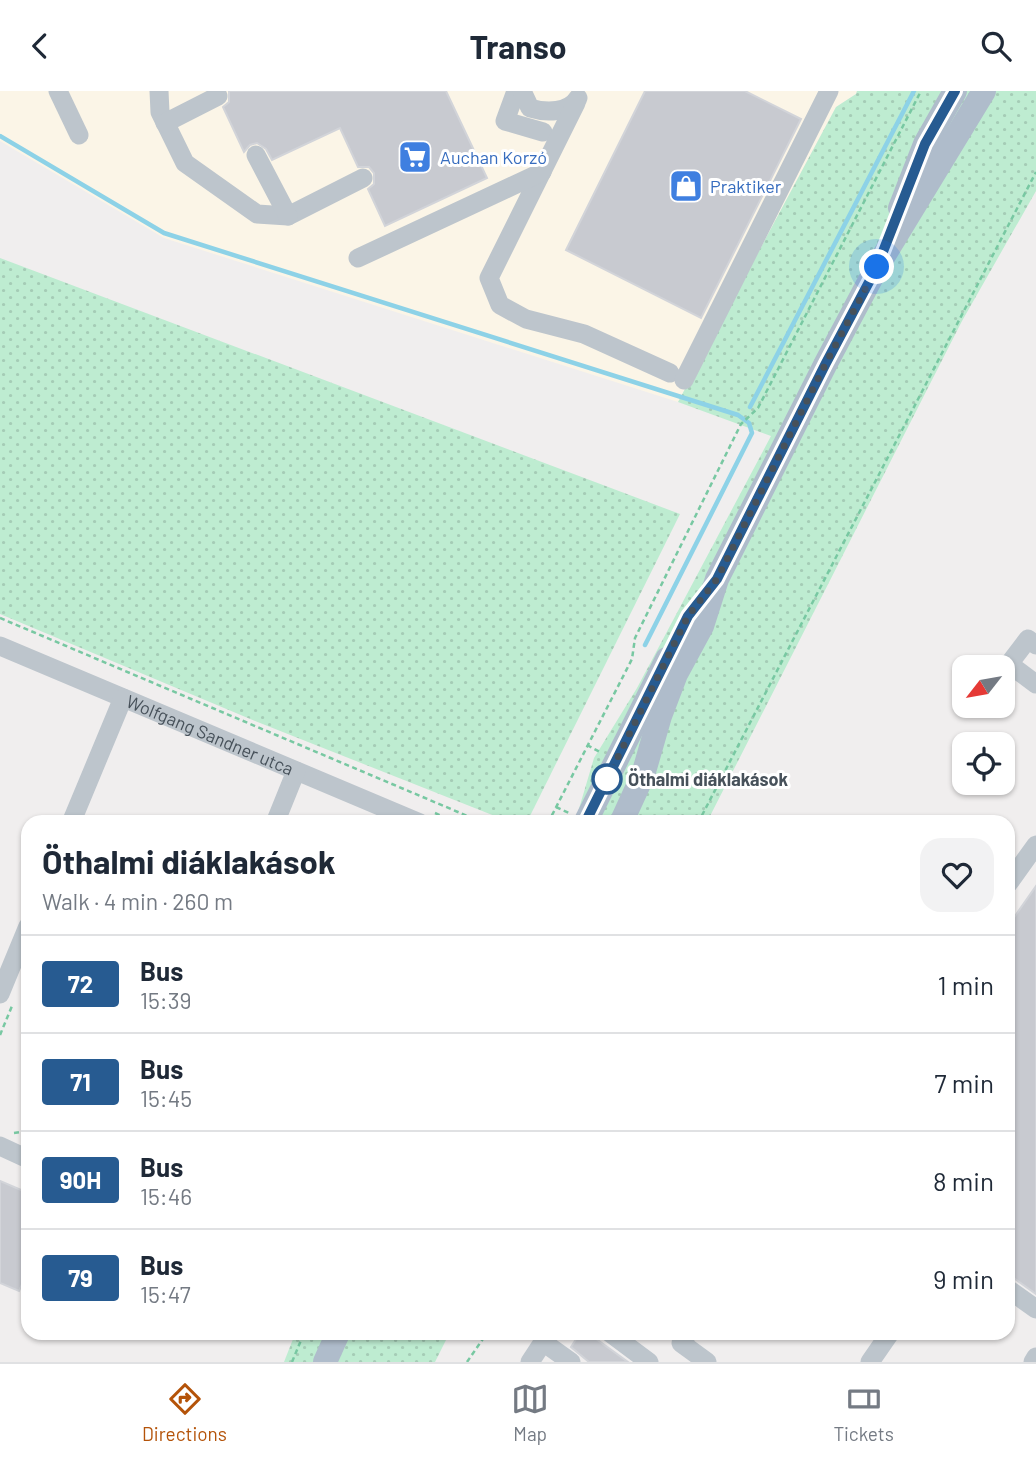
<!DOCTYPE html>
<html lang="en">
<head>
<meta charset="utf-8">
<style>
	body { margin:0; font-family:Barlow,sans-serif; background:#f2f2f3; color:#1f2937; height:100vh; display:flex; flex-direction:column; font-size:26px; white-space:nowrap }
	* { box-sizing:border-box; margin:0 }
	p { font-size:23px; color:#747a83 }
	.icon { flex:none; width:38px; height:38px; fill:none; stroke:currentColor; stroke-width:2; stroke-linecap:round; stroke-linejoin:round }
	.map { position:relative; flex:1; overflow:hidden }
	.drawer { position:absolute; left:21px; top:724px; width:994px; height:525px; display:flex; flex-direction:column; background:#fff; border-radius:21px; box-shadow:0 2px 5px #0004 }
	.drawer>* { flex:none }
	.badge { padding:0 14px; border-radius:5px; font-size:24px; line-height:46px }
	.needle { width:46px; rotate:239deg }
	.buttons { position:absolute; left:952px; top:564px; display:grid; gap:14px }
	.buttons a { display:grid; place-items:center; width:63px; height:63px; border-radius:14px; background:#fff; box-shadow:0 2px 5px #0004; font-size:35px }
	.you { position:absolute; width:35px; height:35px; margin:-18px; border:5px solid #fff; border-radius:50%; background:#1a73e8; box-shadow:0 0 0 10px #1a73e833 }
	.map>.badge { position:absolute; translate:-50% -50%; box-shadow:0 0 0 4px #fff }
	.round { display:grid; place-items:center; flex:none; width:74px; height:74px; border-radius:21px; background:#f2f2f3 }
	.summary { display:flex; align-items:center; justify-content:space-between; height:119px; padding:0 21px }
	h1 { font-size:33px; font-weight:700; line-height:52px }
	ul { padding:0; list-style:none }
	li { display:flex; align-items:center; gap:21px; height:98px; padding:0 21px; border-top:2px solid #e0e1e3 }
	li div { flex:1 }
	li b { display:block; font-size:26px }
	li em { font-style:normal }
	li .badge { min-width:77px; font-weight:700; text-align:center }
	header { display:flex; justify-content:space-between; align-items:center; height:91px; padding:0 21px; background:#fff; font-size:32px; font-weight:700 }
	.tabs { display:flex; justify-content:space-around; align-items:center; height:98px; border-top:2px solid #e0e1e3; background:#fff; font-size:19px; color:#747a83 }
	.tabs a { display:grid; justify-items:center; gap:4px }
	.tabs .on { color:#b45309 }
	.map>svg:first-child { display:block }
	.commercial { fill:#fbf5e7 }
	.green { fill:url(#green-dots) }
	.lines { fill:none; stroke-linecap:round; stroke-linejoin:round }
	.stream { stroke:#8dd2e7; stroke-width:4.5 }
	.building { fill:#c8cad0; stroke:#d2d4d9; stroke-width:2 }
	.path { stroke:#78c8a2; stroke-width:2.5; stroke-dasharray:5 3.5; stroke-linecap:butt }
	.minor { stroke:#bdc5cc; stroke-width:19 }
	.major { stroke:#afbccb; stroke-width:24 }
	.line-casing { stroke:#fff; stroke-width:16 }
	.line { stroke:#275b91; stroke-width:10 }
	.walk { stroke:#47515a; stroke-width:7; stroke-dasharray:0 12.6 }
	.stop-dot { fill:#fff; stroke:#275b91; stroke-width:3.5 }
	.labels { text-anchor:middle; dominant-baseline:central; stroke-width:6; stroke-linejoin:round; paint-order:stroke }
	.shop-label { font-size:18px; fill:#366cbe; stroke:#fff; text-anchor:start }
	.street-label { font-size:18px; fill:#47515a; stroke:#fff }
	.stop-label { font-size:18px; font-weight:bold; fill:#47515a; stroke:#fff; text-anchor:start }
</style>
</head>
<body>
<header><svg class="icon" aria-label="back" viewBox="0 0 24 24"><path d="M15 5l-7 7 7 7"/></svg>Transo<svg class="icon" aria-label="search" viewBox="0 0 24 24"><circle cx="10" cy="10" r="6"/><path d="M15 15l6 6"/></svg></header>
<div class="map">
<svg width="1036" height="1271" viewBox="0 0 1036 1271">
	<defs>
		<pattern id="green-dots" width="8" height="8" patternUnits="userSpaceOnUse" patternTransform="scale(1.75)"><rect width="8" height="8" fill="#beecd1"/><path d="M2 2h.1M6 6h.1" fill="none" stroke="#a5ccb6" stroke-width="1.8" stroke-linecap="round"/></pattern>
	</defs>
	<rect width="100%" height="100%" fill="#f0eeee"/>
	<polygon class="commercial" points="0,0 857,0 856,3 836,16 678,311 164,147 0,50"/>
	<g class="green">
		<polygon points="857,0 1036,0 1036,100 962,230 707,731 570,732 578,721 594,667 637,597 771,345 678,311 836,16 856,3"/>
		<polygon points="0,167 680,423 527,731 510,731 255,630 0,523"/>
		<polygon points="295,1243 449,1243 435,1271 284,1271"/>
	</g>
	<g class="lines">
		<g class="stream">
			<polyline points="0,45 164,142 738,324 749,332 752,342 645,554"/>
			<polyline points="750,316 914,0"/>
		</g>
	</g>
	<g class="building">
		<polygon points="229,0 446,0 487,87 385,135 368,98 374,93 374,82 369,76 358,76 340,37 272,69 266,58 257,52 250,54 244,61 223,16 229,11"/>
		<polygon points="645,0 745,0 801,28 701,227 566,159"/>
		<polygon points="1036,795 1036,1203 1008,1183 1008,835"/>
		<polygon points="0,1090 28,1102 28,1180 19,1200 0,1192"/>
		<polygon points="580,1242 588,1242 628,1271 589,1271 571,1256"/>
	</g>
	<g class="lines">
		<g class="path">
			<polyline points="0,527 484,732"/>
			<polyline points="587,654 600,661"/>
			<polyline points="556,716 569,722"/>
			<polyline points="435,722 457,732"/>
			<polyline points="548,732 632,568 635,547 741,333 758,317 921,0"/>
			<polyline points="698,732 1036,81"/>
			<polyline points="0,944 12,915"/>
			<polyline points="14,1042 28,1040"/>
			<polyline points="292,1271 304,1242"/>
			<polyline points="467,1271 487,1242"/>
		</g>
		<g class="minor">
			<polyline points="58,0 79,44"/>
			<polyline points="159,0 160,21 185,72 257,123 288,125 363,87"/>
			<polyline points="516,0 505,30 543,41"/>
			<path d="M522 0 530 17C546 22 569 22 578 7"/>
			<polyline points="576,12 489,187 500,214 526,228 584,243 670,282"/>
			<polyline points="165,32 218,5"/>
			<polyline points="256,64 288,125"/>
			<polyline points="358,167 542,81"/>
			<polyline points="684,289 829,0"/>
			<polyline points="1036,554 1028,548 1009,573 1036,593"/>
			<path id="s1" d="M0 555 420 732"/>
			<polyline points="71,732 123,607"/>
			<polyline points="275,732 296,680"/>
			<polyline points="1008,793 1036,754"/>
			<polyline points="0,903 28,835"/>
			<polyline points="0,1055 28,1068"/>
			<polyline points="1008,1198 1036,1218"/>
			<polyline points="610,1242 649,1271"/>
			<polyline points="688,1242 681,1252 707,1271"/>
			<polyline points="543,1251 571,1271"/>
			<polyline points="530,1271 549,1242"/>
			<polyline points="870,1271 890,1242"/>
			<polyline points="1033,1271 1036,1266"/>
		</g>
		<g class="major">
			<polyline points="900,117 925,53 955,0"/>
			<polyline points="585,732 667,568"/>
			<polyline points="621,732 643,684 660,625 676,583 702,535 717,488 826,272 877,176 984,0"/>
			<polyline points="325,1271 338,1242"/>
		</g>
	</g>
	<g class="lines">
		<defs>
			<polyline id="line" points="585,732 688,525 717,488 826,272 877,176 925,53 955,0"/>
		</defs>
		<use href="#line" class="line-casing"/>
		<use href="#line" class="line"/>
		<polyline class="walk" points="607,688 688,525 717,488 826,272 877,176"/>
	</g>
	<defs>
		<symbol id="supermarket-square" viewBox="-11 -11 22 22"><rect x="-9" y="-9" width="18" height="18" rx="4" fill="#3f7fe0" stroke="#fff"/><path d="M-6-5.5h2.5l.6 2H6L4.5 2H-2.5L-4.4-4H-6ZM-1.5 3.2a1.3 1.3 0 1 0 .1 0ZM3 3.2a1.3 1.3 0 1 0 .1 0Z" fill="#fff"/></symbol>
		<symbol id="shop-square" viewBox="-11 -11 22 22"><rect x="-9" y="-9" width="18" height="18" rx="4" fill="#3f7fe0" stroke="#fff"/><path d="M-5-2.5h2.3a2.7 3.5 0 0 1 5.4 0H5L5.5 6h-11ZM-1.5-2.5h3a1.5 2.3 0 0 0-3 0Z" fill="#fff"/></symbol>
	</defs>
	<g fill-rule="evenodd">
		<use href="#supermarket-square" x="396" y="47" width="38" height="38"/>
		<use href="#shop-square" x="667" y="76" width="38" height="38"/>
	</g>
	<circle class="stop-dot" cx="607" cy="688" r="14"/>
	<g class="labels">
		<g class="shop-label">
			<text x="440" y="66">Auchan Korzó</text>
			<text x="710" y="95">Praktiker</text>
		</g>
		<g class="street-label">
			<text stroke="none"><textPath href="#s1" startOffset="228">Wolfgang Sandner utca</textPath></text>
		</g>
		<g class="stop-label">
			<text x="628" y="688">Öthalmi diáklakások</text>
		</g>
	</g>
</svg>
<div class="buttons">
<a><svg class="needle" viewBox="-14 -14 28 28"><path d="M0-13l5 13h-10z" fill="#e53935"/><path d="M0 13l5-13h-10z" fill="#747a83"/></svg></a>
<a><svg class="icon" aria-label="locate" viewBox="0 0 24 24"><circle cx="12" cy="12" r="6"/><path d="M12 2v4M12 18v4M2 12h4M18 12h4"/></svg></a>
</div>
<div class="you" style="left:877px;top:176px"></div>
<section class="drawer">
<div class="summary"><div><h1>Öthalmi diáklakások</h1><p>Walk · 4 min · 260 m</p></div><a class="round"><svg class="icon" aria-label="heart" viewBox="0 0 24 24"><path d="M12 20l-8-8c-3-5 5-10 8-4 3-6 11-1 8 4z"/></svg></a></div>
<ul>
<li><span class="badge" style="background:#275b91;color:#fff">72</span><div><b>Bus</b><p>15:39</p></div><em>1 min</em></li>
<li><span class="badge" style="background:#275b91;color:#fff">71</span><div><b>Bus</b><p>15:45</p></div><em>7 min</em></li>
<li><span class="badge" style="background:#275b91;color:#fff">90H</span><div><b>Bus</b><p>15:46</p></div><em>8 min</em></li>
<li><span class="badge" style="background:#275b91;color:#fff">79</span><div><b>Bus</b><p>15:47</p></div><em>9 min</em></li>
</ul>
</section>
</div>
<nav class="tabs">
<a class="on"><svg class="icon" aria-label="directions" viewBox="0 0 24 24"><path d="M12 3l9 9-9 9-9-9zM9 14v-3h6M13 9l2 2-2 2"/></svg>Directions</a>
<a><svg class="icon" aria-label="map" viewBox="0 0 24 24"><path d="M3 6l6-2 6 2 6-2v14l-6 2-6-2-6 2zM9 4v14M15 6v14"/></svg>Map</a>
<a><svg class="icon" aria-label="tickets" viewBox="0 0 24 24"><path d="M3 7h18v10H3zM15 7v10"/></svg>Tickets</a>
</nav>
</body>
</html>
